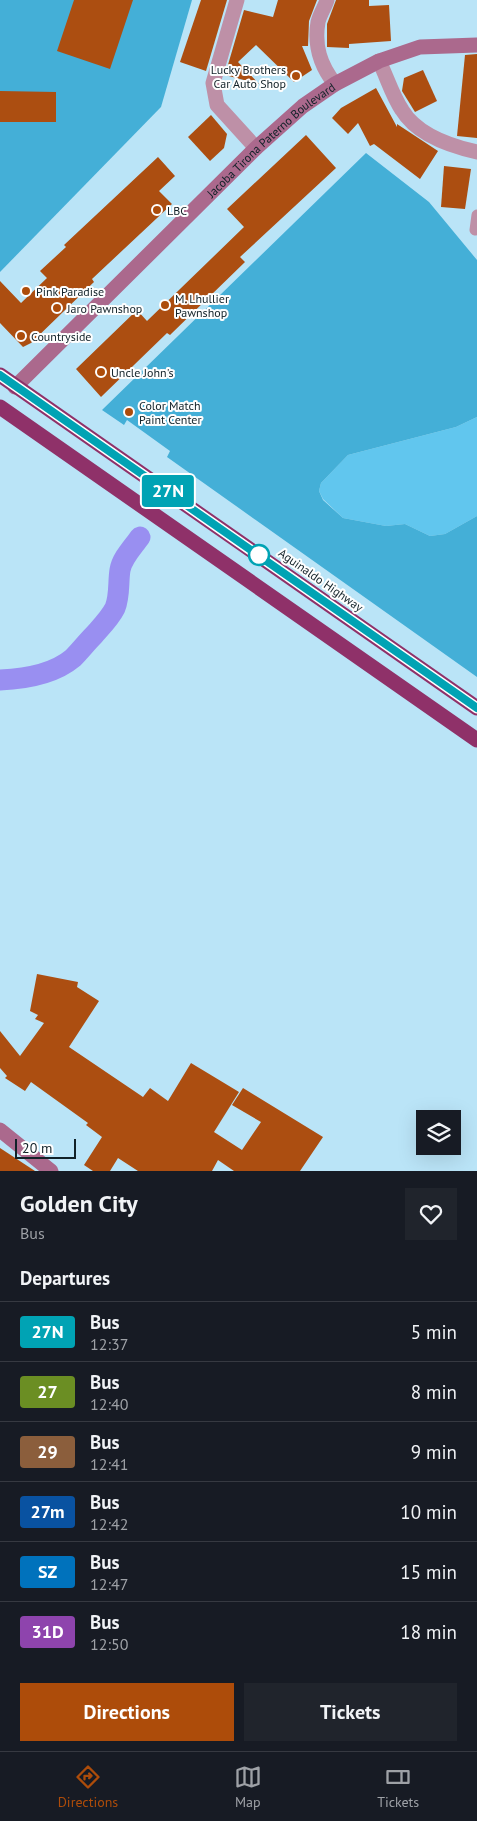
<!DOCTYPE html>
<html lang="en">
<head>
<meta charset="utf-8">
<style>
	body { margin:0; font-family:"PT Sans",sans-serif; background:#20242c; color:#f1f3f6; height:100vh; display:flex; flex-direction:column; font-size:19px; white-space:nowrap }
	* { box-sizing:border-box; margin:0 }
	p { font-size:16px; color:#9ea1a6 }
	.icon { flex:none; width:28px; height:28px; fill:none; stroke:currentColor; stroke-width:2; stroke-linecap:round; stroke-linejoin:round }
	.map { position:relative; height:1171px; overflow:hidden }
	.details { display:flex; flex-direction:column; background:#171b24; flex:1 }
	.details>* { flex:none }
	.badge { padding:0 10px; border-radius:4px; font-size:18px; line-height:32px }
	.controls { position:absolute; left:416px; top:1110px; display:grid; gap:10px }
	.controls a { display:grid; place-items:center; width:45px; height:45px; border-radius:0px; background:#171b24; box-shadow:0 5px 20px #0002; font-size:25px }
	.scale { position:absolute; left:15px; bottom:12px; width:61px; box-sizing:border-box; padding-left:5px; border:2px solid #112128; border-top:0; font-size:14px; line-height:18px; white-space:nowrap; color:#112128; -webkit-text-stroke:4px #fefefe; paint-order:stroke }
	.map>.badge { position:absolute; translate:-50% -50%; box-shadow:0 0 0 2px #fff }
	h2 { padding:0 20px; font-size:19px; line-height:45px }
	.round { display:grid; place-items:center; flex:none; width:52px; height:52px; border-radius:0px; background:#20242c }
	.head { display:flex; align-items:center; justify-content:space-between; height:85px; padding:0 20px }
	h1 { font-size:24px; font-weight:700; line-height:38px }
	.cta { display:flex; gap:10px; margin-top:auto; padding:10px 20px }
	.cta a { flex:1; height:58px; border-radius:0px; background:#ad4c0a; color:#fff; font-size:20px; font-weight:700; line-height:58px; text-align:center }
	.cta a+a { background:#20242c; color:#f1f3f6 }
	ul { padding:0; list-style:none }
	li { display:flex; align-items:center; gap:15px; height:60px; padding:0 20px; border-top:1px solid #363941 }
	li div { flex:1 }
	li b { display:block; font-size:19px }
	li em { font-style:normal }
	li .badge { min-width:55px; font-weight:700; text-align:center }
	.tab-bar { display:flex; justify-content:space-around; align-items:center; height:70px; border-top:1px solid #363941; background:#171b24; font-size:14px; color:#9ea1a6 }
	.tab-bar a { display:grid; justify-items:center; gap:2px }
	.tab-bar .active { color:#ad4c0a }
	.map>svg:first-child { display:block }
	.green { fill:#61c6ee }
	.forest { fill:#44afd7 }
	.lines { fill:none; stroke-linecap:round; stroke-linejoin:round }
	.canal { stroke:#998ff1; stroke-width:21 }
	.building { fill:#ac4e11 }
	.lane { stroke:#be90a7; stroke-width:11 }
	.street { stroke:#be90a7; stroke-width:15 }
	.secondary { stroke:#ab698d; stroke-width:15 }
	.highway { stroke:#8f3169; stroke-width:15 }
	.line-casing { stroke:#fff; stroke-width:11 }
	.line { stroke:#00a3b4; stroke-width:8 }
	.poi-dot { fill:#ad4c0a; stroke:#fefefe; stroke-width:2 }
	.stop-dot { fill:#fff; stroke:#00a3b4; stroke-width:2.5 }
	.labels { text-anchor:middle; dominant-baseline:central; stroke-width:4; stroke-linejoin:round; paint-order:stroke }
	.poi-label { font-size:12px; fill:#112128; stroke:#fefefe; text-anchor:start }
	.street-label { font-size:12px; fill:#112128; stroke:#fefefe }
</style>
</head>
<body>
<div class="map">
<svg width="477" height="1171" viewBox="0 0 477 1171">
	<rect width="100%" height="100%" fill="#bae4f7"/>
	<polygon class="green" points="477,417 477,516 445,534 430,536 405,524 386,526 343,518 323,499 319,491 321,483 348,455 456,427"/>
	<g class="forest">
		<polygon points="0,0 192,0 161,107 0,272"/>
		<polygon points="366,153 429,202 477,260 477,417 456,427 348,455 321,483 319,491 323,500 343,518 386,526 405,524 430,536 445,534 477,516 477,677 167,457 170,451 127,420 124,425 102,410"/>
	</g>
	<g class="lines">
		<path class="canal" d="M0 680C23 679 54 674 73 658 80 651 87 642 94 635 101 627 110 618 115 608 120 596 118 582 120 570 122 558 133 547 140 537"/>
	</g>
	<g class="building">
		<polygon points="74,0 133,0 110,69 57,51"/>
		<polygon points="201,0 227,0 206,71 180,62"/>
		<polygon points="278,0 317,0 309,21 308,46 302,46 312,70 294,82 256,45 238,62 259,84 225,75 244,10 273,17"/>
		<polygon points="336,0 369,0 369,6 389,5 391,41 349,44 349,48 327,47 327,24"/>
		<polygon points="477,54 477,138 457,136 465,55"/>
		<polygon points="423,70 437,101 415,112 402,91 404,78"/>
		<polygon points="376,88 397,127 397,124 438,151 420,179 374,144 370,146 358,123 348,134 332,118 341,108"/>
		<polygon points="0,91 56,92 56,122 0,122"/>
		<polygon points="211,115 227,134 224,148 210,161 188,137"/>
		<polygon points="306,135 336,168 240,257 245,262 170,335 167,333 101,397 76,369 137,310 147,321 244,227 227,209"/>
		<polygon points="158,157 175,176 159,191 172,204 92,279 94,282 31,343 23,347 0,323 0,281 21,303 47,278 40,271 66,247 64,245"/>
		<polygon points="444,166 471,169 465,209 441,207"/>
		<polygon points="37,974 78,982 77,987 99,1001 69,1047 143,1097 150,1088 168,1101 191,1063 239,1092 214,1132 242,1150 261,1122 232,1105 243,1088 323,1137 300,1171 234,1171 218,1160 212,1171 138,1171 118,1158 110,1171 93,1171 84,1165 102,1137 86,1125 88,1123 31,1082 25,1091 5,1078 7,1076 0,1068 0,1031 20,1056 44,1023 35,1019 38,1015 30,1011"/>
		<polygon points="0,1148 35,1171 0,1171"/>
	</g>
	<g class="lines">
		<polyline class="lane" points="475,230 477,215"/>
		<g class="street">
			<polyline points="237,0 213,83 217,105 256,148"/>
			<path d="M327 0C325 7 320 14 318 22 314 46 320 65 335 84"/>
			<path d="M379 61C387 77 392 95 402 110 417 135 450 146 477 152"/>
		</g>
		<g class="secondary">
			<path id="s1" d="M15 387 256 148 303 106 335 84 379 61 420 47 477 45"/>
			<polyline points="0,1130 51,1171"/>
		</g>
		<g class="highway">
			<polyline points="0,375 477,708"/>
			<polyline points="0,407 477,740"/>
		</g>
	</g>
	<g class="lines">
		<defs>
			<polyline id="line" points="0,375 477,708"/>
		</defs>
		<use href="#line" class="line-casing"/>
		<use href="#line" class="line"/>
	</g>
	<g class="poi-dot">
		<circle cx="296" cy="76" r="5"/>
		<circle cx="157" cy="210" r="5"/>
		<circle cx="26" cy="291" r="5"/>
		<circle cx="165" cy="305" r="5"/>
		<circle cx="57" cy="308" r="5"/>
		<circle cx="21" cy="336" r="5"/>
		<circle cx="101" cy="372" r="5"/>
		<circle cx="129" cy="412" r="5"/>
	</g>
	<circle class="stop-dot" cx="259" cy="555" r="10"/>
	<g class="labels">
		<g class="poi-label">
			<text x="286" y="69" text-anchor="end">Lucky Brothers<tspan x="286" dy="14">Car Auto Shop</tspan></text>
			<text x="167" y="210">LBC</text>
			<text x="36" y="291">Pink Paradise</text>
			<text x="175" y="298">M. Lhullier<tspan x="175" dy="14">Pawnshop</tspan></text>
			<text x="67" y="308">Jaro Pawnshop</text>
			<text x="31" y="336">Countryside</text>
			<text x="111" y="372">Uncle John's</text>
			<text x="139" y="405">Color Match<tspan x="139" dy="14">Paint Center</tspan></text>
		</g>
		<g class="street-label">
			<text stroke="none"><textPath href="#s1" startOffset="356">Jacoba Tirona Paterno Boulevard</textPath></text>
			<text transform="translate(321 580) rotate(35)">Aguinaldo Highway</text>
		</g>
	</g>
</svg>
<div class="controls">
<a><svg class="icon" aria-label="layers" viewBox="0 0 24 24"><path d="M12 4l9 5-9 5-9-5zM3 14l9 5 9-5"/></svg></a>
</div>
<div class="scale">20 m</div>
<b class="badge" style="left:168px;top:491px;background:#00a3b4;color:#fff">27N</b>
</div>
<section class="details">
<div class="head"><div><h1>Golden City</h1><p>Bus</p></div><a class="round"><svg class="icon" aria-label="heart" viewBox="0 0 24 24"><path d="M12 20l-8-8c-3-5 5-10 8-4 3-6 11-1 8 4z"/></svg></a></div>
<h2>Departures</h2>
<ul>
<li><span class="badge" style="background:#00a3b4;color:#fff">27N</span><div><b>Bus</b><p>12:37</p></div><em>5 min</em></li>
<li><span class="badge" style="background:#6b8e23;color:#fff">27</span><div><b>Bus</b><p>12:40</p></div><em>8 min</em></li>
<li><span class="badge" style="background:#8b5e3c;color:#fff">29</span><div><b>Bus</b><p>12:41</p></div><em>9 min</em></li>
<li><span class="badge" style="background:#0952a1;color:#fff">27m</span><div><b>Bus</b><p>12:42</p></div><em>10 min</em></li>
<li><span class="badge" style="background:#0072bc;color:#fff">SZ</span><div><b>Bus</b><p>12:47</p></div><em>15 min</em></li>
<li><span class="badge" style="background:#8e44ad;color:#fff">31D</span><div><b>Bus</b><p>12:50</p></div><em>18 min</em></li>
</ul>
<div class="cta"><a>Directions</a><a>Tickets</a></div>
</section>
<nav class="tab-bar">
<a class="active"><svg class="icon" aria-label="directions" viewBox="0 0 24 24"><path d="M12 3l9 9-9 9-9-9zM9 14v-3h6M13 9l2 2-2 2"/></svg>Directions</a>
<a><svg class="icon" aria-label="map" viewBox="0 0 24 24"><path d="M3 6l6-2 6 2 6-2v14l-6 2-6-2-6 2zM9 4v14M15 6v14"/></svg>Map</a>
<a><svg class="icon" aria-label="tickets" viewBox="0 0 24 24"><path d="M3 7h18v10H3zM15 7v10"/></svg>Tickets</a>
</nav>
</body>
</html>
